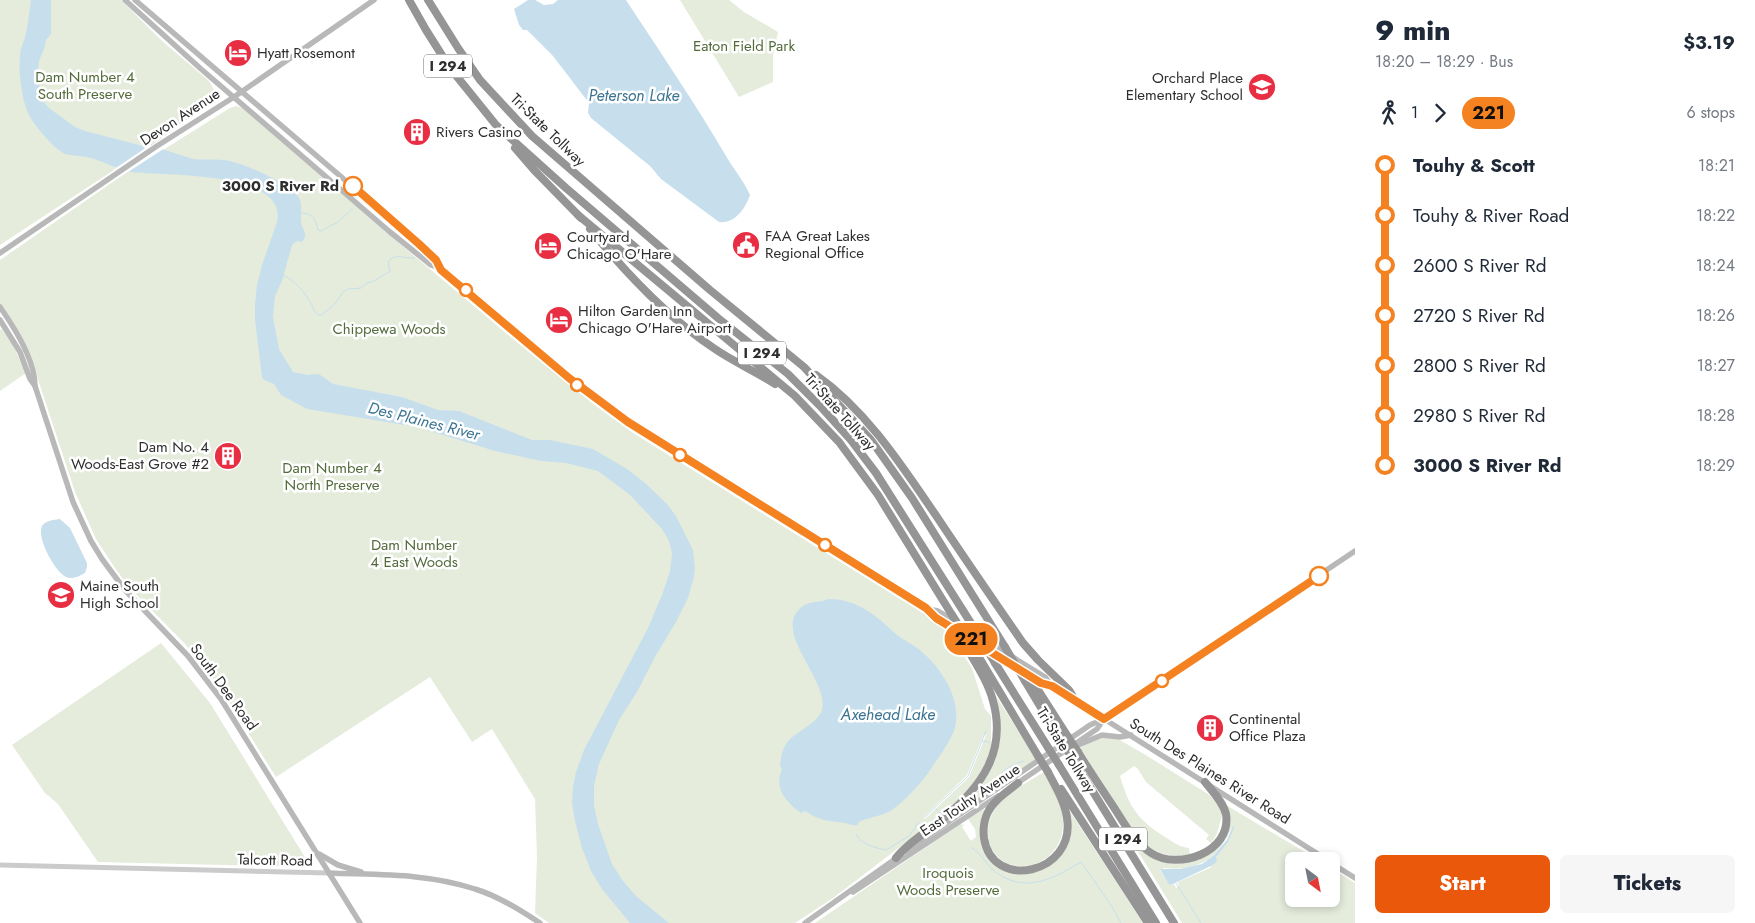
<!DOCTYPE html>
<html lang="en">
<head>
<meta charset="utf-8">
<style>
	body { margin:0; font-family:Jost,sans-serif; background:#f6f6f7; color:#1f2937; height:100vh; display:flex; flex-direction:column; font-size:19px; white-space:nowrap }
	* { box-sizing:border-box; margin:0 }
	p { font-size:16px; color:#747a83 }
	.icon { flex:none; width:28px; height:28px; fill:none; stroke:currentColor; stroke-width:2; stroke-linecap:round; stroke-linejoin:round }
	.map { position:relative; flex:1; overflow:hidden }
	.sheet { display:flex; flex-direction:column; background:#fff; width:400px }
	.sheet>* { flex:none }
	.badge { padding:0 10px; border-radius:16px; font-size:18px; line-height:32px }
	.needle { width:32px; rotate:148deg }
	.controls { position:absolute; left:1285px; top:852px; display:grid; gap:10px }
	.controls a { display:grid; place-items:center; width:55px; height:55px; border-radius:8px; background:#fff; box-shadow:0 2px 8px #0003; font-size:25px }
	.map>.badge { position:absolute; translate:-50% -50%; box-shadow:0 0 0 2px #fff }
	.legs { display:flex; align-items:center; gap:8px; height:55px; padding:0 20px; font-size:16px }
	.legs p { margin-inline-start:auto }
	.headline { display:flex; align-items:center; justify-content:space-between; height:85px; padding:0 20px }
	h1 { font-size:28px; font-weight:800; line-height:38px }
	.action { display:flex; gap:10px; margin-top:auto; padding:10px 20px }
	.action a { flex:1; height:58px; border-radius:8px; background:#ea580c; color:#fff; font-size:20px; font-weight:800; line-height:58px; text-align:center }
	.action a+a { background:#f6f6f7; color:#1f2937 }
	ul { padding:0 20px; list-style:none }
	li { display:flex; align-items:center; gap:18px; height:50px; font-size:19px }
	li i { display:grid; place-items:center; width:8px; height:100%; margin:0 6px; background:currentColor }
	li i::after { content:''; width:12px; height:12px; margin:-6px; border:4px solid; border-radius:50%; background:#fff }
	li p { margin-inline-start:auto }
	li:first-child i { background:linear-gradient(#0000 50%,currentColor 0) }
	li:last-child i { background:linear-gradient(currentColor 50%,#0000 0) }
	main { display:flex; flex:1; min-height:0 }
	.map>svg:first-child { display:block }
	.green { fill:#e5ecdc; fill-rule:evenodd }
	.water { fill:#c7dfec }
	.pier { fill:#fff }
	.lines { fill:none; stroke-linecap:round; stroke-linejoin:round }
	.stream { stroke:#c7dfec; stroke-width:1 }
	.tertiary { stroke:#cbcbcb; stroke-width:5 }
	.secondary { stroke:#b8b8b8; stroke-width:5.5 }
	.motorway { stroke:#959595; stroke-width:8 }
	.motorway-bridge { stroke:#959595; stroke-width:8 }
	.line-1-casing { stroke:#fff; stroke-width:11 }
	.line-1 { stroke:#f58220; stroke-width:8 }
	.stop-1-dot { fill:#fff; stroke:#f58220; stroke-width:2.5 }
	.labels { text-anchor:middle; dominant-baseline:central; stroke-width:5; stroke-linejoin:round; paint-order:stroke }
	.shield { fill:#fff; stroke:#6d6d6d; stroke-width:1 }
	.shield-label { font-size:14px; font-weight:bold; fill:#2e2e2e }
	.park-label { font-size:15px; fill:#536b3b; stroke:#fff }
	.poi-label { font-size:15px; fill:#2e2e2e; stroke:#fff; text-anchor:start }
	.street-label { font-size:15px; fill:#2e2e2e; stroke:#fff }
	.stop-label { font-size:15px; font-weight:bold; fill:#2e2e2e; stroke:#fff; text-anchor:end }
	.water-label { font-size:16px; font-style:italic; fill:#3b7492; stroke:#fff }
</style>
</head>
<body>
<main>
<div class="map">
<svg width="1355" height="923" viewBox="0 0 1355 923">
	<rect width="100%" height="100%" fill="#fff"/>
	<g class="green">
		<polygon points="0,0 121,0 162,41 209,81 214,90 214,96 190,117 158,141 0,245"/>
		<polygon points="680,0 729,0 744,12 778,32 773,56 773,82 739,97"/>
		<path d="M236 106 243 108 393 238 525 349 592 403 630 431 678 461 953 632 957 639 954 641 972 668 985 709 991 716V747L983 770 969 790 943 814 833 898 795 923H549L535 913 537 857 535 799 492 729 472 742 430 677 276 777 222 691 210 674 186 645 128 586 115 568 96 539 75 492 32 361 17 329 0 303V260L120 177 230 108ZM984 734 986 735 969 777 925 819 924 817 967 775Z"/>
		<polygon points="2,329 13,345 26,373 0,391 0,330"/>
		<polygon points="161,643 210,703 311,867 98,862 58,804 45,793 12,745"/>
		<path d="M996 696 1036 759 959 812 958 810C982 787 1002 761 1001 726 1000 716 995 704 996 696Z"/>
		<path d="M1106 737 1118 739 1144 754 1208 794 1217 802 1223 814C1218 824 1220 832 1211 843L1206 839 1209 835 1146 782 1138 769 1134 766 1120 776C1129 807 1138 820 1165 837 1173 842 1179 847 1189 848L1190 855C1177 856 1164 856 1152 849 1136 838 1126 819 1116 804 1104 785 1092 767 1080 748L1099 738Z"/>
		<path d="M1044 772C1051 787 1063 805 1063 822 1064 876 988 882 988 831 988 818 996 805 1005 797 1016 788 1031 780 1044 772Z"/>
		<path d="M1226 805 1320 861H1294V899H1331V868L1355 883V923H1182L1131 840 1175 864 1195 861 1211 853 1223 839ZM1232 827 1228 841 1216 857 1210 868 1178 882 1179 886 1176 888 1174 884 1169 885 1160 870 1164 868C1198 872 1219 858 1232 827Z"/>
		<path d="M983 809 985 812 983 846C991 852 1008 870 1016 873 1023 876 1033 873 1039 871 1064 861 1072 835 1069 810L1143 923H815L960 824 964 825 962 827 971 841 976 837 975 829 968 819Z"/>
	</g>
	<g class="water">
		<path d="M31 0H51V34L46 40 45 46 39 61 38 70 40 91 43 101 49 108 75 127 85 131 147 147 162 149 193 159C203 160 213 159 224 160 240 161 291 184 299 198 303 205 300 214 301 221 302 231 309 233 302 242L297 241 292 245 282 281 275 296 273 317 279 349 293 372 308 375 319 374 333 384 402 397 438 410 459 411 532 440H550L593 449 627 469 645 483 667 504 676 516 693 550 695 568 694 577 688 598 676 622 656 655 637 692 619 720 599 764 594 786V805L598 824 612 864 623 881 636 896 669 923H630L602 889 591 871 582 848 575 821 572 803 573 787 576 772 584 750 648 628 662 595 670 571 672 554 669 541 662 529 630 495 598 471 566 463 541 461 495 451 417 427 307 409 281 395 274 384 264 380 262 377 255 320V304L257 285 263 262 277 222C289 170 161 176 131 172 117 169 105 162 91 158 83 156 74 156 65 154 55 150 34 125 29 115 22 101 18 72 20 56 20 50 23 44 25 37 28 25 29 13 31 0Z"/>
		<path d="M528 0H535L544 5 553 4 558 0H626C660 52 695 103 726 156 734 170 744 181 750 195 745 209 735 224 719 222L661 179 650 166 591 118 588 113 589 103 553 56 527 30H523L519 25 514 9Z"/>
		<path d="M60 519 70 528 87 563V567L85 573C80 576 72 580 66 577 55 572 36 537 42 526 46 520 54 520 60 519Z"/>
		<path d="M828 599C859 599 876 616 897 635 905 641 915 645 922 652 941 668 959 696 956 722 955 737 937 759 929 772 918 786 906 800 892 810 885 815 872 817 863 820L859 822 857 825C852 826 850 824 845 823 826 820 822 822 805 811L801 813C787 803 773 788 782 770L780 765C781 758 782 750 786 744 795 731 817 725 822 710 830 680 769 630 803 606 812 600 821 603 828 599Z"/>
		<polygon points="1233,826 1234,828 1228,842 1216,857 1217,861 1213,865 1173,884 1169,885 1160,869 1180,869 1202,864 1214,855 1227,840"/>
	</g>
	<polygon class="pier" points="150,145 165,148 128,172 113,170"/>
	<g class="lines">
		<g class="stream">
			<path d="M301 213C313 213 316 220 318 230L321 231 338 222 352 209"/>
			<path d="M283 275C294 280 306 293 312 305 314 309 314 311 318 315H321L334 305 343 292 348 289 361 288 367 283 374 281 390 271 388 262C396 252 403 259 414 258"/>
			<polyline points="982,741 989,742"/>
			<path d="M991 781H994C1003 771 1010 765 1024 761"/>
			<polyline points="990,784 994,782"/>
			<polyline points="936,809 941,814"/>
			<polyline points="925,817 968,776 986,731"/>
			<path d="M856 834C860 844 875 848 886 850L909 836 919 822"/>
			<path d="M972 848C983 854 986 866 997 873 1027 894 1054 878 1081 862L1111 905 1121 923"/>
			<polyline points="1176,883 1201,923"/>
		</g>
		<polyline class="tertiary" points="0,865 329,873"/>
		<g class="secondary">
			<polyline points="125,0 201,69 390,232 431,265 440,268"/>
			<polyline points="135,0 402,229 436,260 440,268 569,378 628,422 927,608 936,618 1017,668"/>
			<polyline points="0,253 157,146 234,97 374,0"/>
			<path d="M0 307C14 327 35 361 35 386L73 502 91 541 102 559 125 590 188 656 221 699 360 923"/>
			<polyline points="0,320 20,352 30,379 35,386"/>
			<polyline points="928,609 938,611 1045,677 1052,686 1329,861"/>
			<polyline points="1030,676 1041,683 1052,686"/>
			<polyline points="1076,746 1102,735 1120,737 1131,735"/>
			<polyline points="1016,784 1097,729 1104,719"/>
			<polyline points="906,851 1090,725 1104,719 1355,551"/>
			<polyline points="319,854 338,865 361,872"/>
			<polyline points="1331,863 1355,878"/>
			<path d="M329 873C378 875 427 873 475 889 498 896 520 910 540 923"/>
			<polyline points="853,892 998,796"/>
			<polyline points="805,923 898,857"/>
		</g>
		<g class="motorway">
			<polyline points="409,0 426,30 450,68 496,125 566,188 718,318 788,374 822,408 851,440 876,473 974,628"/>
			<polyline points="428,0 458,48 480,80 532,136 710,290 804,367 871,440 912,498 1005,647"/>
			<polyline points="515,148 534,170 581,218"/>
			<polyline points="578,215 795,396 839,442 878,495 952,615"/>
			<path d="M590 229C625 272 668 318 715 349 734 362 755 371 775 384"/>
			<path d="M816 375C867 411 902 466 937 517 965 559 994 601 1023 643L1038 660 1069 690 1075 700"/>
			<polyline points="974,649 1038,756"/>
			<polyline points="995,663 1049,749"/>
			<polyline points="1025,681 1061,741"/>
			<polyline points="1036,687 1068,737"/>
			<path d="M1078 752C1089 770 1101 788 1113 806 1124 823 1134 842 1151 853 1178 871 1232 852 1226 814 1223 802 1213 792 1205 782"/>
			<polyline points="1071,756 1174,923"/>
			<polyline points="1059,765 1156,923"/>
			<path d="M1018 783C1007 792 994 800 988 812 984 820 983 830 984 838 992 892 1076 874 1067 818 1065 802 1055 786 1048 772"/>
			<polyline points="1061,789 1148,923"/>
			<path d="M896 858C909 841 929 831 945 817 982 786 1007 751 993 701 988 681 974 661 964 643"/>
		</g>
		<g class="motorway-bridge">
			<polyline points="952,615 974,649"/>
			<polyline points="974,628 995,663"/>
			<polyline points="1005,647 1025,681"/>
			<polyline points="1022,669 1036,687"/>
			<polyline points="1068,737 1078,752"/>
			<polyline points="1061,741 1071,756"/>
			<polyline points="1049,749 1059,765"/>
			<polyline points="1038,756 1048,772"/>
		</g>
	</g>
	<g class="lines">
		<defs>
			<polyline id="line-1" points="353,186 419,244 436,260 441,270 569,378 628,422 926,608 936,618 1041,683 1052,686 1104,719 1319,576"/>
		</defs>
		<use href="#line-1" class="line-1-casing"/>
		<use href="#line-1" class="line-1"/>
	</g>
	<defs>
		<symbol id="hotel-disc" viewBox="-11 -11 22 22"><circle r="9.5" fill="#e82e43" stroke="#fff"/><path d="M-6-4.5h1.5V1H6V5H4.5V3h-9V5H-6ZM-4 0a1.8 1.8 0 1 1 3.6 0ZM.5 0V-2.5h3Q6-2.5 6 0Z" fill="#fff"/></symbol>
		<symbol id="school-disc" viewBox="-11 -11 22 22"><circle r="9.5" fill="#e82e43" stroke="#fff"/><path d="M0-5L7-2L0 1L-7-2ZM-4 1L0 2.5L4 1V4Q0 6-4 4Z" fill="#fff"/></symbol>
		<symbol id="building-disc" viewBox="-11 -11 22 22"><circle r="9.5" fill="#e82e43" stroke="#fff"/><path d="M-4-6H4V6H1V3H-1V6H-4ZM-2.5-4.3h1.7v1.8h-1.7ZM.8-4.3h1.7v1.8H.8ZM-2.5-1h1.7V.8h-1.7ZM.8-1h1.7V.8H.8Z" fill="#fff"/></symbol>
		<symbol id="civic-disc" viewBox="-11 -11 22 22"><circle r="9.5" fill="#e82e43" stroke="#fff"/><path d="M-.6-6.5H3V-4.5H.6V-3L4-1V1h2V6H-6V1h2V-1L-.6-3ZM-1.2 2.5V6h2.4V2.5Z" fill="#fff"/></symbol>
	</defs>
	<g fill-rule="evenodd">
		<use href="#hotel-disc" x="222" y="37" width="32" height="32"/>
		<use href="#school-disc" x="1246" y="71" width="32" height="32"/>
		<use href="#building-disc" x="401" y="116" width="32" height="32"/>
		<use href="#civic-disc" x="730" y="229" width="32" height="32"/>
		<use href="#hotel-disc" x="532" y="230" width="32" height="32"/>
		<use href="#hotel-disc" x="543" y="304" width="32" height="32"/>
		<use href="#building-disc" x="212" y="440" width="32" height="32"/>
		<use href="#school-disc" x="45" y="579" width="32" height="32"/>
		<use href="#building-disc" x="1194" y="712" width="32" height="32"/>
	</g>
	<g class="stop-1-dot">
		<circle cx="353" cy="186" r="9"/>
		<circle cx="466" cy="290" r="6"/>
		<circle cx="577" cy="385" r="6"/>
		<circle cx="680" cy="455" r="6"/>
		<circle cx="825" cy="545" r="6"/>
		<circle cx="1319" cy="576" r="9"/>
		<circle cx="1162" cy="681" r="6"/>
	</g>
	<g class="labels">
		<g class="shield">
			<rect x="424" y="54.5" width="48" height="23" rx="4"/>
			<rect x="738" y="341.5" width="48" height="23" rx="4"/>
			<rect x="1099" y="827.5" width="48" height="23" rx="4"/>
		</g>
		<g class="shield-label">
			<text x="448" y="66">I 294</text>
			<text x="762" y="353">I 294</text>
			<text x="1123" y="839">I 294</text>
		</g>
		<g class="park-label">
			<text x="744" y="46">Eaton Field Park</text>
			<text x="85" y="77">Dam Number 4<tspan x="85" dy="17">South Preserve</tspan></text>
			<text x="389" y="329">Chippewa Woods</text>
			<text x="332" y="468">Dam Number 4<tspan x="332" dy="17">North Preserve</tspan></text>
			<text x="414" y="545">Dam Number<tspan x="414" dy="17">4 East Woods</tspan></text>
			<text x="948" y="873">Iroquois<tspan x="948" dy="17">Woods Preserve</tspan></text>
		</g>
		<g class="poi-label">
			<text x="257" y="53">Hyatt Rosemont</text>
			<text x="1243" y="78" text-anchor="end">Orchard Place<tspan x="1243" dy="17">Elementary School</tspan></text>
			<text x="436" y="132">Rivers Casino</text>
			<text x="765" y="236">FAA Great Lakes<tspan x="765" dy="17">Regional Office</tspan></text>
			<text x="567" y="237">Courtyard<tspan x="567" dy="17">Chicago O'Hare</tspan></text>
			<text x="578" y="311">Hilton Garden Inn<tspan x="578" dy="17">Chicago O'Hare Airport</tspan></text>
			<text x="209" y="447" text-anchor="end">Dam No. 4<tspan x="209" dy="17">Woods-East Grove #2</tspan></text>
			<text x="80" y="586">Maine South<tspan x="80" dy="17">High School</tspan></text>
			<text x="1229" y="719">Continental<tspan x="1229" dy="17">Office Plaza</tspan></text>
		</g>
		<g class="street-label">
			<text transform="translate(180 117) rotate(-33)">Devon Avenue</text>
			<text transform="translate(548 130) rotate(44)">Tri-State Tollway</text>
			<text transform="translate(840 412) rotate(48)">Tri-State Tollway</text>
			<text transform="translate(224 687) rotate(54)">South Dee Road</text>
			<text transform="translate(1066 750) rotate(58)">Tri-State Tollway</text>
			<text transform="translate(1210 771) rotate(32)">South Des Plaines River Road</text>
			<text transform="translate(970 800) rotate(-34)">East Touhy Avenue</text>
			<text transform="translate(275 860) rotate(1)">Talcott Road</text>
		</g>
		<g class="stop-label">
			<text x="339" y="186">3000 S River Rd</text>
		</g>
		<g class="water-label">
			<text x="634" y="95">Peterson Lake</text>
			<text transform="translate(424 421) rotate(14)">Des Plaines River</text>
			<text x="888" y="714">Axehead Lake</text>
		</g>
	</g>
</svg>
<div class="controls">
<a><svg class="needle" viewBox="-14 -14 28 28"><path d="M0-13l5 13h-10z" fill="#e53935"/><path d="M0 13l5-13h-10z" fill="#747a83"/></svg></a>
</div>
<b class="badge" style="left:971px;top:639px;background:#f58220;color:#111">221</b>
</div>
<section class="sheet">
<div class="headline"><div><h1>9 min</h1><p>18:20 – 18:29 · Bus</p></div><b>$3.19</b></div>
<div class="legs"><svg class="icon" aria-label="walk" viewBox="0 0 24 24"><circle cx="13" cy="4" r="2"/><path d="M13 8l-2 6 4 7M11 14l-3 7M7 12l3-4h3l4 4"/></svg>1<svg class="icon" aria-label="forward" viewBox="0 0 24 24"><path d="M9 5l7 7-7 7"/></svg><b class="badge" style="background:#f58220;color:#111">221</b><p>6 stops</p></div>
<ul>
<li><i style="color:#f58220"></i><b>Touhy &amp; Scott</b><p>18:21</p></li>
<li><i style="color:#f58220"></i><span>Touhy &amp; River Road</span><p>18:22</p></li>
<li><i style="color:#f58220"></i><span>2600 S River Rd</span><p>18:24</p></li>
<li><i style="color:#f58220"></i><span>2720 S River Rd</span><p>18:26</p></li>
<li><i style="color:#f58220"></i><span>2800 S River Rd</span><p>18:27</p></li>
<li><i style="color:#f58220"></i><span>2980 S River Rd</span><p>18:28</p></li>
<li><i style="color:#f58220"></i><b>3000 S River Rd</b><p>18:29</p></li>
</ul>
<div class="action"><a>Start</a><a>Tickets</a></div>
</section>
</main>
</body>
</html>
